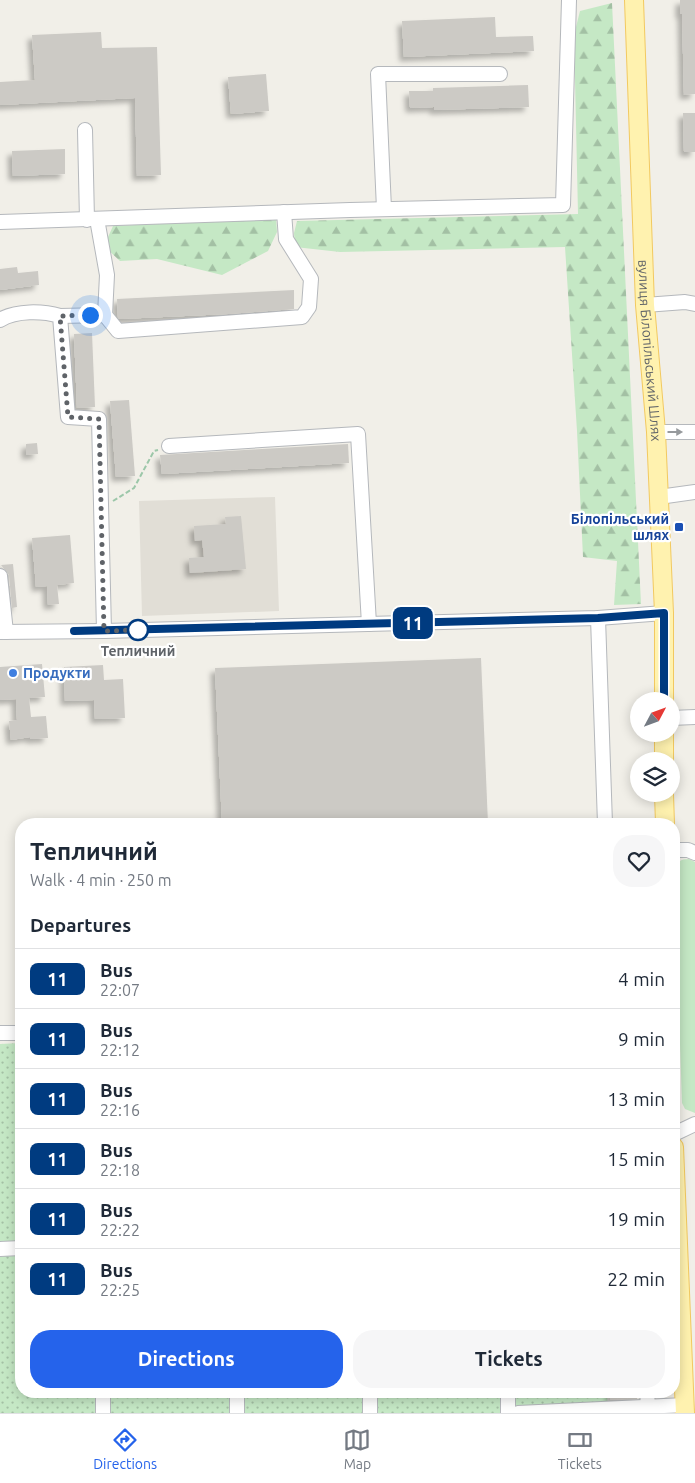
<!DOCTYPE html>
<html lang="en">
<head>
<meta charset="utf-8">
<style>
	body { margin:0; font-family:Ubuntu,sans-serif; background:#f6f6f7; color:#1f2937; height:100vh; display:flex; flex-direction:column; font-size:19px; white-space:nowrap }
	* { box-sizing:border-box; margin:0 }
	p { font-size:16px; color:#747a83 }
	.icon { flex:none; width:28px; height:28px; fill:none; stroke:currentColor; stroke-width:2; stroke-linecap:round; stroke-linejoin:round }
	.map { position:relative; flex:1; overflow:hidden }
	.panel { position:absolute; left:15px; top:818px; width:665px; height:580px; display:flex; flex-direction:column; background:#fff; border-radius:20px; box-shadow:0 2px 12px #0003 }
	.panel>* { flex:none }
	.badge { padding:0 10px; border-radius:8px; font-size:18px; line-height:32px }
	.needle { width:32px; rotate:49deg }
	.tools { position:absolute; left:630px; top:692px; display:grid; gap:10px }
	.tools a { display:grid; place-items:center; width:50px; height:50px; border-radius:50%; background:#fff; box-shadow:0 2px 12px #0003; font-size:25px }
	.you { position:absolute; width:25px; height:25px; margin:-12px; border:4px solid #fff; border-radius:50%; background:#1a73e8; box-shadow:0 0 0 8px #1a73e833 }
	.map>.badge { position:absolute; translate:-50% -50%; box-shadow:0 0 0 2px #fff }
	h2 { padding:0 15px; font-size:19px; line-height:45px }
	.round { display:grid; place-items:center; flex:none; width:52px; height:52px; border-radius:20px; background:#f6f6f7 }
	.summary { display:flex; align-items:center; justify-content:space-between; height:85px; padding:0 15px }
	h1 { font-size:24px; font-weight:600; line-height:38px }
	.cta { display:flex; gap:10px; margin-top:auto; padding:10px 15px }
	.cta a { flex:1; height:58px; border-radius:20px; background:#2563eb; color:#fff; font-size:20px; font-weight:600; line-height:58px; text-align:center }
	.cta a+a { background:#f6f6f7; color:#1f2937 }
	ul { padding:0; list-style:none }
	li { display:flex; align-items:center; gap:15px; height:60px; padding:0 15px; border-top:1px solid #e0e1e3 }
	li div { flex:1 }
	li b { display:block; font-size:19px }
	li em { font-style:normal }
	li .badge { min-width:55px; font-weight:700; text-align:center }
	.tabs { display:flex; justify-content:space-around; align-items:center; height:70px; border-top:1px solid #e0e1e3; background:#fff; font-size:14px; color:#747a83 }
	.tabs a { display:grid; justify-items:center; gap:2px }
	.tabs .active { color:#2563eb }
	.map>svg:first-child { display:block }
	.education { fill:#e1ded6 }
	.grass { fill:#c5e8c5 }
	.forest { fill:url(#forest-firs) }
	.garden { fill:url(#garden-dots) }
	.building { fill:#cccac5; filter:url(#shadow) }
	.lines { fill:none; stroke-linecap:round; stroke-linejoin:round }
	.minor-casing { stroke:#b5b8bc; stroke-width:16 }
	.major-casing { stroke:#f2c960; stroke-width:20 }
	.path { stroke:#9cc7a9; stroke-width:2; stroke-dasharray:5 2.5; stroke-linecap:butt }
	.minor { stroke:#fff; stroke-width:14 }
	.major { stroke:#fff2af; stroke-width:18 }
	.oneway { fill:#979a9d }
	.line-casing { stroke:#fff; stroke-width:11 }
	.line { stroke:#003b80; stroke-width:8 }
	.walk { stroke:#5f6368; stroke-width:5; stroke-dasharray:0 9 }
	.transit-dot { fill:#1a4fb4; stroke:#fff; stroke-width:2 }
	.stop-dot { fill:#fff; stroke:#003b80; stroke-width:2.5 }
	.shop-dot { fill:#3f7fe0; stroke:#fff; stroke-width:2 }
	.labels { text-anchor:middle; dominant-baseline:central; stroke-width:4.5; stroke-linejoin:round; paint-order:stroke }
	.street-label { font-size:14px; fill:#5f6368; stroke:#fff }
	.transit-label { font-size:14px; font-weight:bold; fill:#164399; stroke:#fff; text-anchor:end }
	.stop-label { font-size:14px; font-weight:bold; fill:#5f6368; stroke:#fff }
	.shop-label { font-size:14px; font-weight:bold; fill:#366cbe; stroke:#fff; text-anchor:start }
</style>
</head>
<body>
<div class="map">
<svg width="695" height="1413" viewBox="0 0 695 1413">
	<defs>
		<pattern id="forest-firs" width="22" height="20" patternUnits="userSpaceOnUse" patternTransform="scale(1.25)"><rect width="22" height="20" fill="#c5e8c5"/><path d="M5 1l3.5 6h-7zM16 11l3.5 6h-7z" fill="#a3c0a4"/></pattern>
		<pattern id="garden-dots" width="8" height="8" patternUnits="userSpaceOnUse" patternTransform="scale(1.25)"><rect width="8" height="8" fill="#c5e8c5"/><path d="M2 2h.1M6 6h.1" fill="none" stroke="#a3c0a4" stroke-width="1.8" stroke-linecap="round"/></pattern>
		<filter id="shadow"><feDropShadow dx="-4.5" dy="4.5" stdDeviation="2.5" flood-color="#0004"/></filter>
	</defs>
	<rect width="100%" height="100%" fill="#f1efe8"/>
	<polygon class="education" points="275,497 279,611 142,616 139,501"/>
	<path class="grass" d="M689 859 695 862V1113L685 1109 682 1103 674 869C676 862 681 859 689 859Z"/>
	<g class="forest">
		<polygon points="612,3 641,604 614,605 617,561 583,557 577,431 565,247 340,252 295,247 294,233 297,221 578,214 574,35 580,11"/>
		<polygon points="276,219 277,232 268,251 222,275 157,259 120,261 104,246 113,226"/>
	</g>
	<polygon class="garden" points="21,1043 21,1391 607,1391 608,1413 0,1413 0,1044"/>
	<g class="building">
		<polygon points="680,0 695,0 695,94 684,95 682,14 680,14"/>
		<polygon points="495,17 496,37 533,36 534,51 404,57 402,21"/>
		<polygon points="101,32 102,48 157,47 161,175 137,176 135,98 0,105 0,82 35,80 32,35"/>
		<polygon points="266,74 269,111 231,114 228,77"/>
		<polygon points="528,85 529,107 434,110 434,107 410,108 409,91 433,91 433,88"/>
		<polygon points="683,113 695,113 695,152 684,152"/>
		<polygon points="65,149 65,174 13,176 12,151"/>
		<polygon points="17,267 18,273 38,271 39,285 0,290 0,269"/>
		<polygon points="294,290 294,309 228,314 120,319 118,318 117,299"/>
		<polygon points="92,333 95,407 77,408 74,334"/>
		<polygon points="129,400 135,476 116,477 110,401"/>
		<polygon points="37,443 38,454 26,455 26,444"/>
		<polygon points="348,444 349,463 162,474 160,455"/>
		<polygon points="241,516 246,569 190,573 189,558 204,557 202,540 195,541 194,526 226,524 225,517"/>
		<polygon points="70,535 74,583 57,585 59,604 48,605 47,586 36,587 32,538"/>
		<polygon points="13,564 17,607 12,608 9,575 1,565"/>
		<polygon points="481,658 488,824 222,824 215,668"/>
		<polygon points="42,664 45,697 29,698 31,717 46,716 48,738 31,739 30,737 11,740 9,721 17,720 16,699 0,700 0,667"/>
		<polygon points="103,665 104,680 123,679 125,718 95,719 94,700 65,701 64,667"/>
		<polygon points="610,1391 637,1391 637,1399 610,1400"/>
	</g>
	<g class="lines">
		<defs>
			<g id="minor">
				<polyline points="85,130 87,220"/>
				<polyline points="384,209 378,74 500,74"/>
				<polyline points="97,219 107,275 105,315"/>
				<polyline points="0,222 350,210 563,205 569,0"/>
				<polyline points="645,305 685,302 695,304"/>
				<polyline points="60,316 105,315 118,331 302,317 309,307 311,279 286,239 284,212"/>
				<path d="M0 320C16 310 43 311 60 316L68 417 99 419 104 631"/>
				<polyline points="656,432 695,432"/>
				<polyline points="169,446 358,434 369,624"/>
				<polyline points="659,497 695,492"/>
				<polyline points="0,576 6,632"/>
				<polyline points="598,618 605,824"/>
				<polyline points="0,632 104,631 598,618 664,613"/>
				<polyline points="671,718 695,717"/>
				<polyline points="674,850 688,850 695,853"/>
				<polyline points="0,1033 21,1033"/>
				<polyline points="674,1134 695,1124"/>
				<polyline points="0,1249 21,1248"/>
				<polyline points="103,1391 103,1413"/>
				<polyline points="237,1391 237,1413"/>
				<polyline points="370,1391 370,1413"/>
				<polyline points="508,1391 508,1413"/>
				<polyline points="647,1391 648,1407"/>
				<polyline points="518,1413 685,1405"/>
			</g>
			<g id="major">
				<path id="s1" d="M634 0 645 305 656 432 664 613V701"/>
				<polyline points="664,734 664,761"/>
				<polyline points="664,794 665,824"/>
				<polyline points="674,1147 685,1413"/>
			</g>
		</defs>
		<use href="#minor" class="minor-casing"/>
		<use href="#major" class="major-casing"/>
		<polyline class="path" points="113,501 134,488 154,451 158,450"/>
		<use href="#minor" class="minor"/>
		<use href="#major" class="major"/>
	</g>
	<defs><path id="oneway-solid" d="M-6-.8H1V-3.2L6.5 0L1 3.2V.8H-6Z" transform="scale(1.25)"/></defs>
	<use class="oneway" href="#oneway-solid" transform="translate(675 432)"/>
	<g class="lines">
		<defs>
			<polyline id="line" points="74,631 598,618 664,613 664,701"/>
		</defs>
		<use href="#line" class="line-casing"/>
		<use href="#line" class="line"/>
		<polyline class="walk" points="90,315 60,316 68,417 99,419 104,631 138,630"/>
	</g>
	<rect class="transit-dot" x="674" y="522" width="10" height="10" rx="2.5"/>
	<circle class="stop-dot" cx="138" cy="630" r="10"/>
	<circle class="shop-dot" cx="13" cy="673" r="5"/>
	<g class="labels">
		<g class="street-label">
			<text stroke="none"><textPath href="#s1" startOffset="351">вулиця Білопільський Шлях</textPath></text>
		</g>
		<g class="transit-label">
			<text x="669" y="519">Білопільський<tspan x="669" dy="16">шлях</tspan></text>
		</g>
		<g class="stop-label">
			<text x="138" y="651">Тепличний</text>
		</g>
		<g class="shop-label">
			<text x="23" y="673">Продукти</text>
		</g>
	</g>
</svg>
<div class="tools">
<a><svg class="needle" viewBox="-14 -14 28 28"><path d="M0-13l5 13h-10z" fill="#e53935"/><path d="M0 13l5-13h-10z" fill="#747a83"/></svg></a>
<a><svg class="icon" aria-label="layers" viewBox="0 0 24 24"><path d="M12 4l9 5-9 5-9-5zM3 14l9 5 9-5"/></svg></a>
</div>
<div class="you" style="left:90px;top:315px"></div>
<b class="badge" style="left:413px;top:623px;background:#003b80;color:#fff">11</b>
<section class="panel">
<div class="summary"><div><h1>Тепличний</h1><p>Walk · 4 min · 250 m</p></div><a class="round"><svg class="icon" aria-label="heart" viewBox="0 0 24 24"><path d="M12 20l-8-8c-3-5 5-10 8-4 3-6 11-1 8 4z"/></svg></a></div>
<h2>Departures</h2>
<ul>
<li><span class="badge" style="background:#003b80;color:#fff">11</span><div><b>Bus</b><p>22:07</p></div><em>4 min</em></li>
<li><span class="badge" style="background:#003b80;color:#fff">11</span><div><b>Bus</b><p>22:12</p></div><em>9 min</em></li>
<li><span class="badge" style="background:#003b80;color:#fff">11</span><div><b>Bus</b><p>22:16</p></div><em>13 min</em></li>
<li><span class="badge" style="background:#003b80;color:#fff">11</span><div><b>Bus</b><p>22:18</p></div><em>15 min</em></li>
<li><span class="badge" style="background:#003b80;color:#fff">11</span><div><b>Bus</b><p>22:22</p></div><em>19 min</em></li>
<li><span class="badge" style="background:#003b80;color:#fff">11</span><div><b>Bus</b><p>22:25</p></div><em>22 min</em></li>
</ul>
<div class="cta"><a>Directions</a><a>Tickets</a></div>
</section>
</div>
<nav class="tabs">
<a class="active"><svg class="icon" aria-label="directions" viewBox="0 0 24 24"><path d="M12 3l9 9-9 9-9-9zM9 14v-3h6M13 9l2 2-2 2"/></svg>Directions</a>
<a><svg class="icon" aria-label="map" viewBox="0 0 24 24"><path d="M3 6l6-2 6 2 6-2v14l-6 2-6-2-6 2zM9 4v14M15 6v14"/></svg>Map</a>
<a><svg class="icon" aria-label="tickets" viewBox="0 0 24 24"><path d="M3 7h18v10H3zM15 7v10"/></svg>Tickets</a>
</nav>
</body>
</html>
